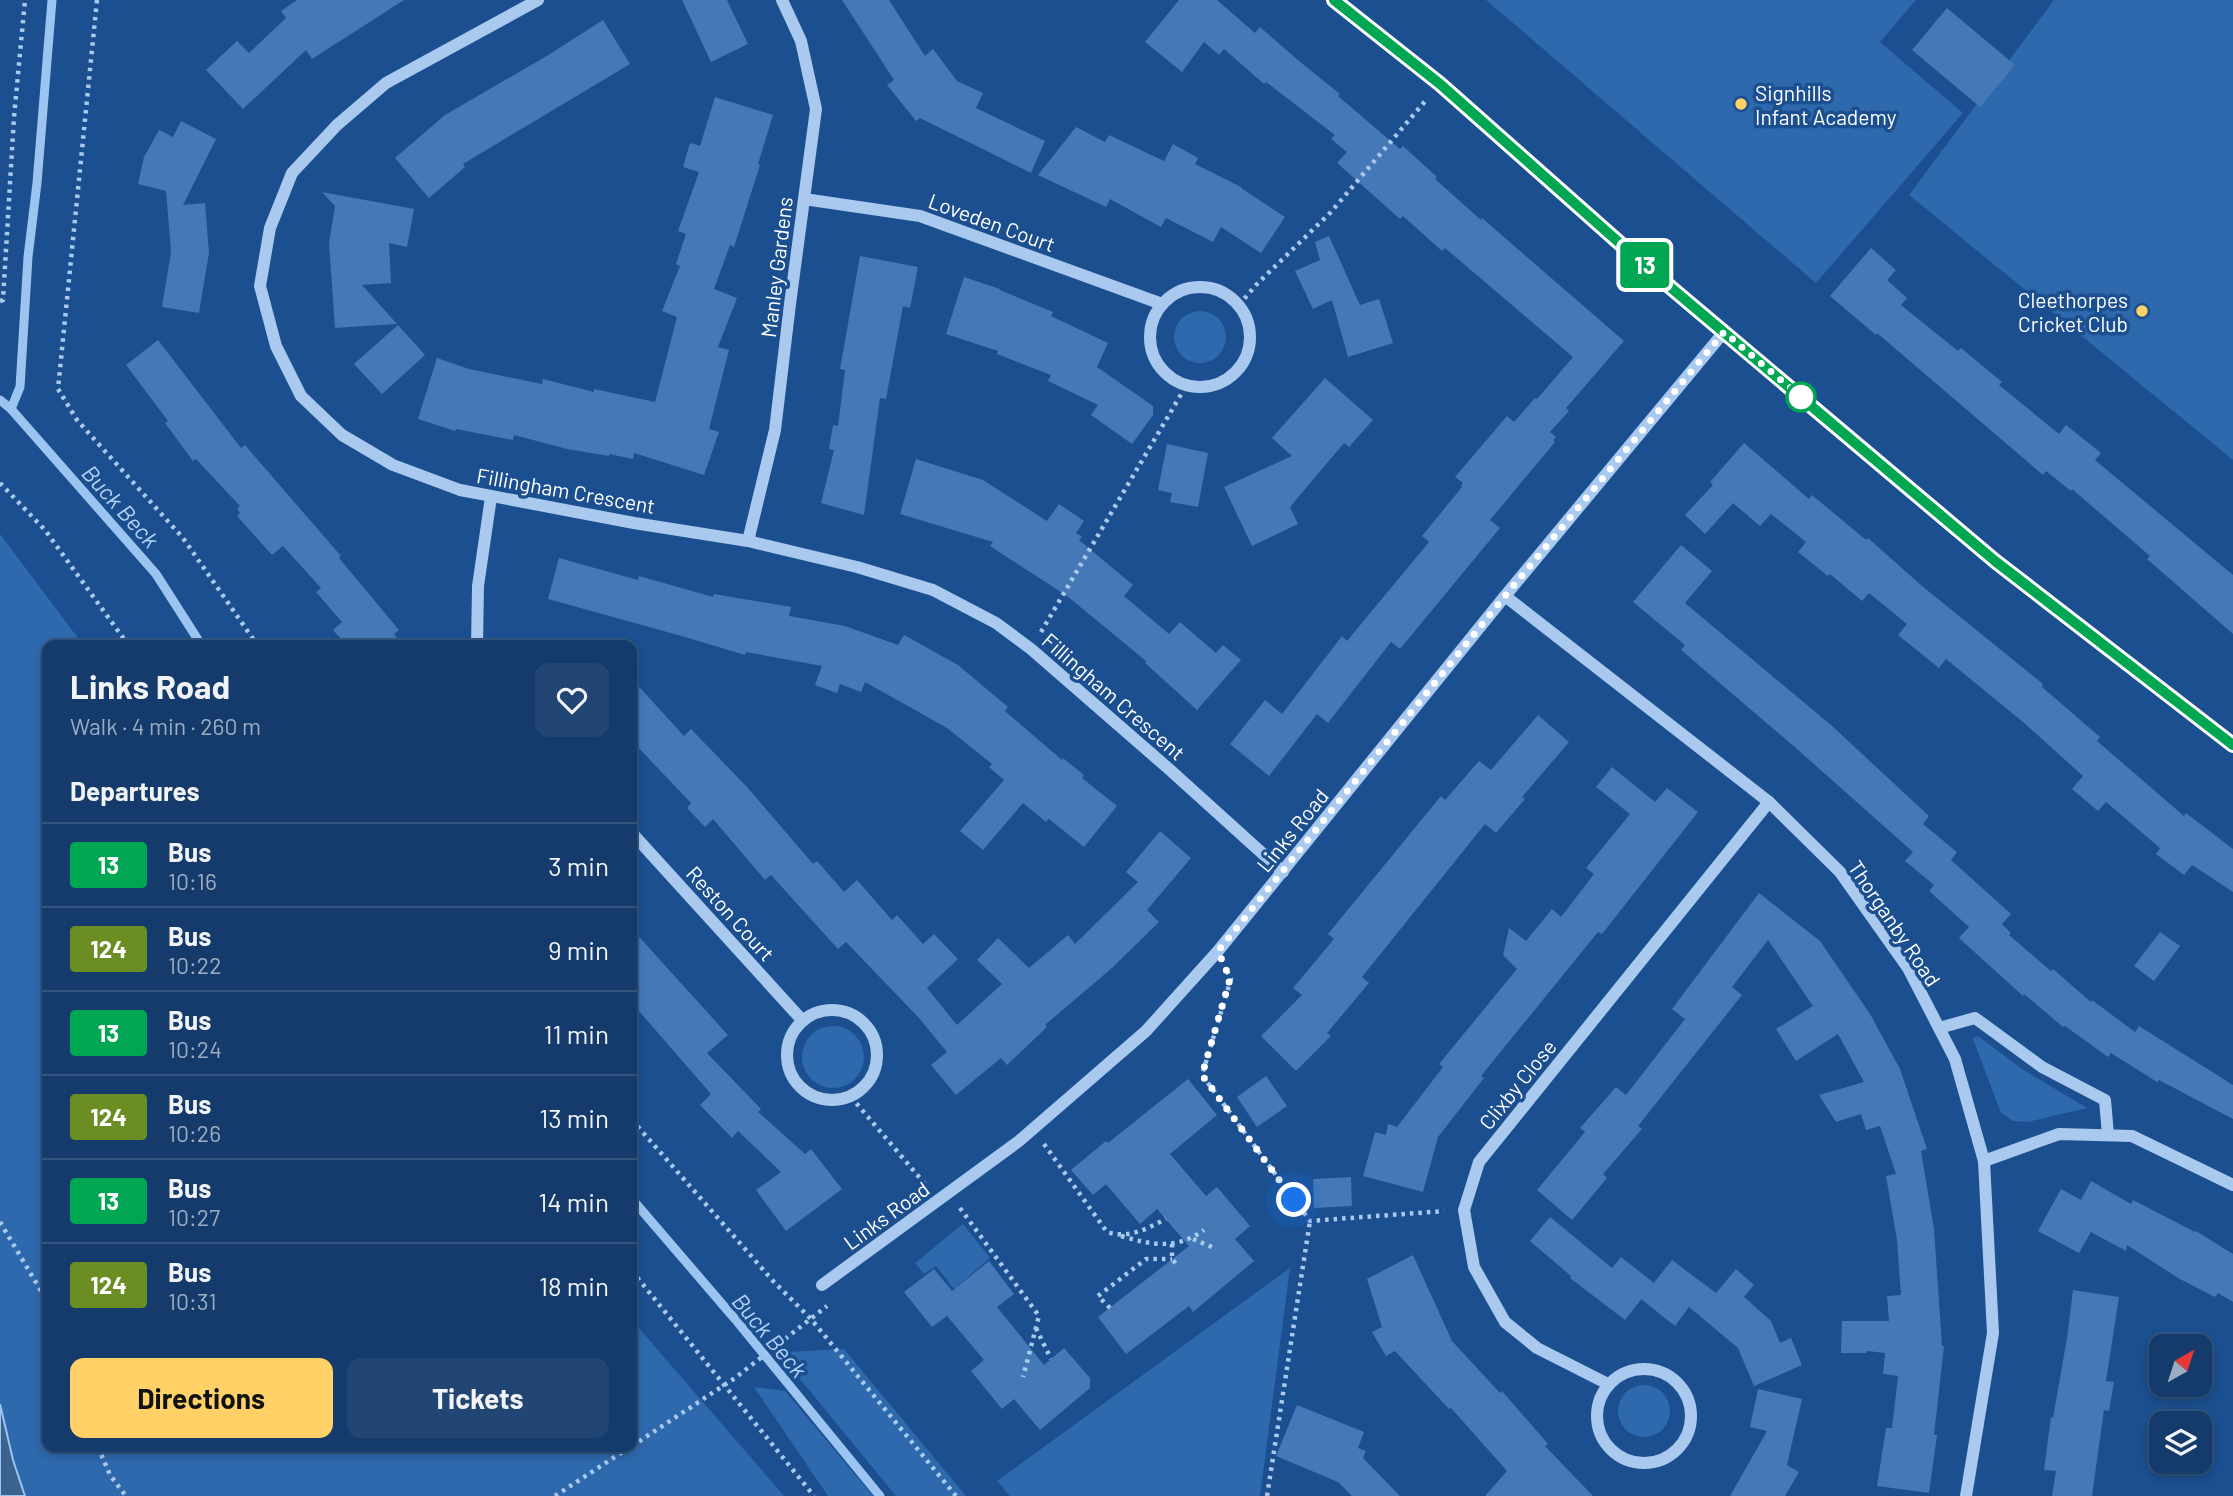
<!DOCTYPE html>
<html lang="en">
<head>
<meta charset="utf-8">
<style>
	body { margin:0; font-family:Barlow,sans-serif; background:#214673; color:#f1f3f6; height:100vh; display:flex; flex-direction:column; font-size:26px; white-space:nowrap }
	* { box-sizing:border-box; margin:0 }
	p { font-size:23px; color:#9dadc1 }
	.icon { flex:none; width:38px; height:38px; fill:none; stroke:currentColor; stroke-width:2; stroke-linecap:round; stroke-linejoin:round }
	.map { position:relative; flex:1; overflow:hidden }
	.panel { position:absolute; left:42px; top:640px; width:595px; height:812px; display:flex; flex-direction:column; background:#143b6b; border-radius:14px; box-shadow:0 4px 10px #0003,0 0 0 2px #33557e }
	.panel>* { flex:none }
	.badge { padding:0 14px; border-radius:5px; font-size:24px; line-height:46px }
	.needle { width:46px; rotate:39deg }
	.buttons { position:absolute; left:2149px; top:1334px; display:grid; gap:14px }
	.buttons a { display:grid; place-items:center; width:63px; height:63px; border-radius:14px; background:#143b6b; box-shadow:0 4px 10px #0003,0 0 0 2px #33557e; font-size:35px }
	.you { position:absolute; width:35px; height:35px; margin:-18px; border:5px solid #fff; border-radius:50%; background:#1a73e8; box-shadow:0 0 0 10px #1a73e833 }
	.map>.badge { position:absolute; translate:-50% -50%; box-shadow:0 0 0 4px #fff }
	h2 { padding:0 28px; font-size:26px; line-height:63px }
	.round { display:grid; place-items:center; flex:none; width:74px; height:74px; border-radius:14px; background:#214673 }
	.overview { display:flex; align-items:center; justify-content:space-between; height:119px; padding:0 28px }
	h1 { font-size:33px; font-weight:700; line-height:52px }
	.cta { display:flex; gap:14px; margin-top:auto; padding:14px 28px }
	.cta a { flex:1; height:80px; border-radius:14px; background:#ffd166; color:#111; font-size:28px; font-weight:700; line-height:80px; text-align:center }
	.cta a+a { background:#214673; color:#f1f3f6 }
	ul { padding:0; list-style:none }
	li { display:flex; align-items:center; gap:21px; height:84px; padding:0 28px; border-top:2px solid #33557e }
	li div { flex:1 }
	li b { display:block; font-size:26px }
	li em { font-style:normal }
	li .badge { min-width:77px; font-weight:700; text-align:center }
	.map>svg:first-child { display:block }
	.green { fill:#2e69ad }
	.water { fill:#3c6290; stroke:#9cc4f0; stroke-width:2 }
	.lines { fill:none; stroke-linecap:round; stroke-linejoin:round }
	.stream { stroke:#9cc4f0; stroke-width:9 }
	.building { fill:#4478b7 }
	.path { stroke:#a9c9ee; stroke-width:4.5; stroke-dasharray:3.5 5; stroke-linecap:butt }
	.minor { stroke:#a9c9ee; stroke-width:12 }
	.line-casing { stroke:#fff; stroke-width:16 }
	.line { stroke:#00a651; stroke-width:10 }
	.walk { stroke:#fff; stroke-width:7; stroke-dasharray:0 12.6 }
	.poi-dot { fill:#ffd166; stroke:#1b4f8f; stroke-width:2.5 }
	.stop-dot { fill:#fff; stroke:#00a651; stroke-width:3.5 }
	.labels { text-anchor:middle; dominant-baseline:central; stroke-width:7; stroke-linejoin:round; paint-order:stroke }
	.poi-label { font-size:21px; fill:#fff; stroke:#1b4f8f; text-anchor:start }
	.street-label { font-size:21px; fill:#fff; stroke:#1b4f8f }
	.water-label { font-size:23px; font-style:italic; fill:#b5d3f5; stroke:#1b4f8f }
</style>
</head>
<body>
<div class="map">
<svg width="2233" height="1496" viewBox="0 0 2233 1496">
	<rect width="100%" height="100%" fill="#1b4f8f"/>
	<g class="green">
		<polygon points="1486,0 1916,0 1880,42 1963,113 1816,283"/>
		<polygon points="2054,0 2233,0 2233,460 1909,195"/>
		<circle cx="1200" cy="337" r="26"/>
		<polygon points="0,534 84,646 47,646 47,1447 632,1447 632,1320 784,1496 0,1496"/>
		<circle cx="833" cy="1057" r="31"/>
		<polygon points="1978,1036 2022,1069 2087,1108 2028,1122 2013,1121 2001,1113 1973,1039"/>
		<polygon points="963,1224 990,1258 954,1289 936,1266 924,1274 915,1263"/>
		<polygon points="1290,1268 1260,1496 1010,1496 997,1481"/>
		<polygon points="844,1349 966,1496 896,1496 796,1374 789,1352"/>
		<circle cx="1644" cy="1411" r="26"/>
		<polygon points="754,1387 785,1391 873,1496 828,1496"/>
	</g>
	<polygon class="water" points="0,1404 13,1460 25,1496 0,1496"/>
	<g class="lines">
		<g class="stream">
			<polyline points="0,400 11,409 156,574 202,646"/>
			<polyline points="11,409 20,387 28,257 37,183 52,0"/>
			<polyline points="632,1199 735,1319 880,1496"/>
		</g>
	</g>
	<g class="building">
		<polygon points="297,0 404,0 312,59 306,50 243,109 206,70 237,41 249,53 286,18 281,11"/>
		<polygon points="682,0 727,0 748,44 711,62"/>
		<polygon points="842,0 889,0 925,56 933,49 957,81 983,93 976,108 1045,141 1031,173 920,118 916,121 887,85 894,80"/>
		<polygon points="1179,0 1217,0 1255,33 1260,27 1299,61 1340,94 1338,96 1400,149 1403,146 1437,177 1435,179 1481,220 1482,218 1624,341 1566,408 1569,411 1550,432 1556,437 1553,440 1555,442 1490,520 1500,528 1400,649 1391,642 1328,723 1317,714 1269,776 1230,744 1265,700 1282,714 1342,636 1347,641 1429,542 1422,536 1462,487 1461,485 1463,483 1455,477 1507,416 1514,422 1535,398 1537,399 1573,357 1445,248 1442,251 1403,216 1400,219 1337,163 1347,152 1331,139 1335,135 1266,82 1264,84 1224,49 1219,55 1204,42 1182,72 1145,42"/>
		<polygon points="1947,8 2015,65 1980,107 1912,50"/>
		<polygon points="603,20 630,64 463,164 465,167 429,198 395,158 445,115 550,54"/>
		<polygon points="715,97 773,115 758,164 760,165 734,247 730,245 714,289 737,298 718,347 729,350 709,429 719,432 704,475 634,453 633,459 609,454 609,456 567,449 514,435 513,440 456,429 455,431 418,419 437,358 469,369 542,384 543,379 594,392 594,389 655,402 677,317 662,311 680,266 676,264 686,234 678,231 699,172 683,167 690,143 700,146"/>
		<polygon points="181,121 216,139 183,205 205,203 209,253 199,313 162,307 171,252 166,191 138,184 144,157 159,130 173,137"/>
		<polygon points="1076,127 1105,142 1109,135 1164,161 1173,144 1198,158 1195,164 1241,187 1241,188 1285,217 1261,253 1221,227 1213,242 1166,218 1161,227 1110,199 1106,207 1038,175"/>
		<polygon points="322,192 414,209 407,247 389,243 391,283 362,285 397,324 335,328 329,243 335,206"/>
		<polygon points="1329,236 1360,305 1379,299 1393,343 1348,357 1332,300 1313,309 1295,271 1320,260 1315,242"/>
		<polygon points="1871,248 1896,270 1887,280 1907,298 1901,305 1958,351 1961,348 2002,382 1999,385 2059,434 2066,425 2101,453 2095,460 2233,575 2233,634 2147,559 2150,556 2072,489 2071,491 2046,471 2043,475 1877,333 1876,335 1830,296"/>
		<polygon points="860,256 918,267 910,308 903,306 886,399 880,398 864,515 821,503 834,450 829,449 833,425 838,426 845,370 840,369"/>
		<polygon points="964,277 1000,289 1000,290 1053,312 1051,316 1108,343 1097,367 1153,406 1153,415 1132,444 1091,415 1098,405 1048,381 1051,375 997,354 998,351 946,334"/>
		<polygon points="398,325 425,355 382,394 354,364"/>
		<polygon points="158,340 241,448 245,445 341,556 339,558 399,630 394,634 404,646 347,646 333,630 342,622 316,592 321,588 283,546 272,555 237,516 240,513 237,509 240,506 196,459 193,461 165,423 168,421 126,365"/>
		<polygon points="1325,378 1373,420 1349,447 1344,443 1290,507 1298,524 1252,546 1224,487 1292,456 1272,438"/>
		<polygon points="1744,443 1809,499 1812,495 1866,540 1868,538 1922,586 2043,684 2042,687 2100,737 2097,741 2184,816 2186,813 2233,849 2233,892 2192,865 2184,875 2156,854 2160,848 2106,802 2098,811 2072,789 2083,776 2023,722 1946,659 1939,668 1898,635 1907,624 1869,593 1862,601 1830,574 1828,576 1798,552 1806,542 1771,514 1760,526 1733,503 1705,534 1685,515 1713,485 1710,482"/>
		<polygon points="1167,444 1208,453 1198,507 1170,502 1172,493 1158,490"/>
		<polygon points="916,459 983,480 1047,521 1059,504 1084,521 1076,533 1082,537 1079,540 1133,585 1124,596 1169,634 1180,622 1216,653 1223,645 1241,660 1197,710 1145,663 1146,661 1067,596 990,546 993,542 900,514"/>
		<polygon points="1681,545 1712,571 1685,603 1831,725 1929,816 1923,824 1957,852 1951,860 2011,914 2002,924 2011,933 2009,935 2051,971 2053,969 2091,1002 2092,1000 2135,1032 2139,1026 2233,1085 2233,1119 2159,1080 2157,1082 2111,1053 2108,1057 2065,1026 2063,1027 2024,994 2023,996 1959,938 1969,927 1929,891 1934,885 1905,861 1913,852 1797,749 1681,650 1685,645 1633,602"/>
		<polygon points="559,558 638,580 639,576 713,597 714,594 791,607 789,616 845,626 898,645 904,635 958,665 1008,707 1005,711 1062,760 1063,758 1084,775 1082,778 1117,806 1084,847 1049,819 1046,822 1023,803 983,850 960,831 1004,780 989,767 992,764 947,728 865,682 861,692 840,684 837,693 815,685 822,666 746,652 745,655 685,637 548,599"/>
		<polygon points="632,679 684,736 691,729 747,787 813,864 817,861 844,892 857,880 892,920 897,915 923,944 934,934 958,959 927,988 957,1025 1002,984 977,960 998,938 1029,968 1068,935 1075,944 1138,882 1126,872 1160,831 1191,858 1147,910 1159,922 1112,968 1045,1025 1047,1027 1007,1065 1001,1058 956,1095 931,1065 947,1052 919,1018 846,942 838,949 771,875 765,880 713,819 705,827 687,808 691,803 632,741"/>
		<polygon points="1538,715 1569,742 1522,797 1525,799 1496,833 1485,824 1362,977 1369,983 1327,1033 1331,1036 1296,1071 1261,1036 1302,995 1293,988 1334,939 1328,934 1441,796 1445,800 1479,761 1491,770"/>
		<polygon points="1612,767 1655,802 1667,788 1698,812 1602,934 1598,932 1481,1076 1484,1078 1438,1137 1423,1192 1363,1176 1375,1132 1386,1135 1388,1124 1397,1127 1443,1067 1439,1064 1517,969 1503,955 1509,928 1526,941 1552,909 1561,917 1594,874 1586,868 1630,814 1596,787"/>
		<polygon points="1759,893 1820,941 1870,1014 1900,1069 1927,1149 1921,1151 1934,1229 1942,1346 1944,1346 1934,1435 1937,1435 1929,1493 1877,1486 1886,1428 1892,1428 1898,1376 1883,1374 1885,1353 1867,1351 1866,1353 1841,1353 1842,1321 1889,1321 1887,1296 1901,1295 1897,1240 1886,1176 1896,1174 1880,1126 1866,1130 1861,1114 1836,1122 1819,1095 1864,1082 1838,1034 1796,1061 1776,1029 1813,1006 1768,940 1732,987 1742,995 1638,1126 1642,1129 1603,1174 1607,1178 1572,1220 1537,1190 1585,1132 1580,1128 1616,1087 1626,1095 1685,1019 1672,1009"/>
		<polygon points="632,929 728,1035 707,1053 761,1109 758,1112 805,1154 811,1149 842,1189 786,1231 756,1190 781,1172 738,1131 732,1138 700,1105 711,1094 632,1003"/>
		<polygon points="2160,932 2180,946 2154,981 2134,966"/>
		<polygon points="1266,1076 1287,1106 1257,1127 1237,1097"/>
		<polygon points="1188,1079 1217,1115 1170,1154 1206,1196 1217,1187 1250,1226 1235,1239 1254,1261 1193,1312 1189,1306 1126,1354 1098,1317 1189,1246 1157,1209 1140,1224 1106,1184 1093,1195 1071,1170 1106,1141 1108,1143"/>
		<polygon points="1351,1177 1352,1206 1314,1208 1313,1179"/>
		<polygon points="2091,1181 2131,1204 2133,1200 2195,1232 2196,1231 2233,1254 2233,1302 2218,1293 2215,1297 2178,1278 2127,1245 2126,1251 2091,1232 2079,1253 2038,1231 2061,1189 2081,1200"/>
		<polygon points="1550,1217 1612,1268 1621,1257 1654,1283 1625,1320 1570,1278 1571,1276 1530,1241"/>
		<polygon points="1413,1255 1452,1341 1500,1393 1502,1391 1548,1444 1545,1446 1593,1496 1485,1496 1507,1471 1451,1408 1449,1409 1395,1351 1386,1356 1372,1332 1382,1327 1367,1279"/>
		<polygon points="1672,1260 1716,1293 1736,1269 1754,1285 1744,1297 1771,1321 1780,1343 1791,1338 1802,1365 1754,1386 1738,1348 1689,1307 1675,1326 1641,1299"/>
		<polygon points="989,1261 1014,1294 997,1307 1044,1365 1064,1348 1090,1378 1090,1388 1040,1430 1014,1399 1002,1409 971,1371 984,1360 947,1316 932,1327 904,1292 934,1269 952,1291"/>
		<polygon points="2073,1290 2119,1297 2106,1381 2114,1382 2109,1411 2104,1410 2092,1496 2052,1496 2056,1471 2044,1470 2051,1417 2053,1418 2067,1338"/>
		<polygon points="1758,1389 1802,1399 1787,1465 1799,1472 1785,1496 1730,1496 1767,1431 1750,1427"/>
		<polygon points="1297,1405 1364,1432 1358,1448 1366,1451 1363,1458 1400,1496 1352,1496 1338,1482 1276,1456"/>
	</g>
	<g class="lines">
		<g class="path">
			<polyline points="97,0 58,389 77,420 183,538 258,646"/>
			<polyline points="0,301 3,300 14,117 25,0"/>
			<polyline points="1239,305 1256,285 1331,212 1427,99"/>
			<polyline points="0,483 45,530 129,646"/>
			<polyline points="1041,632 1186,386"/>
			<polyline points="1227,971 1231,979 1202,1075 1310,1221 1444,1211"/>
			<polyline points="851,1097 925,1184"/>
			<polyline points="632,1120 774,1282 811,1319 956,1496"/>
			<path d="M1044 1144 1107 1232C1129 1239 1146 1229 1166 1219"/>
			<polyline points="960,1208 1039,1316 1023,1377"/>
			<polyline points="0,1222 47,1301"/>
			<path d="M1121 1236C1152 1245 1176 1250 1204 1230"/>
			<polyline points="1193,1239 1212,1247"/>
			<polyline points="1172,1244 1172,1259 1177,1265"/>
			<polyline points="632,1271 814,1496"/>
			<polyline points="1110,1308 1098,1296 1146,1259 1172,1259"/>
			<polyline points="1036,1328 1051,1359"/>
			<polyline points="632,1446 735,1378 827,1306"/>
			<polyline points="98,1447 110,1475 126,1496"/>
			<polyline points="555,1496 630,1447"/>
			<polyline points="1267,1496 1310,1221"/>
		</g>
		<g class="minor">
			<polyline points="538,0 386,83 337,125 292,173 270,228 260,286 276,346 301,396 342,435 393,465 460,490 634,523 748,541 857,567 933,590 996,623 1031,649 1169,769 1283,872"/>
			<polyline points="1334,0 1440,84 1650,270 1995,561 2233,745"/>
			<polyline points="804,199 920,216 1162,304"/>
			<circle cx="1200" cy="337" r="50"/>
			<polyline points="748,541 775,430 790,304 816,109 801,41 782,0"/>
			<polyline points="1505,596 1769,802 1840,872 1908,968 1939,1028 1955,1059 1984,1161 1993,1333 1966,1496"/>
			<polyline points="477,646 478,586 491,497"/>
			<polyline points="632,833 802,1020"/>
			<circle cx="832" cy="1055" r="45"/>
			<polyline points="1939,1028 1975,1018 2042,1067 2105,1100 2108,1135"/>
			<polyline points="1984,1161 2059,1134 2132,1136 2233,1185"/>
			<polyline points="822,1285 1019,1141 1146,1031 1218,951 1505,596 1724,332"/>
			<circle cx="1644" cy="1416" r="47"/>
			<polyline points="1608,1384 1537,1348 1505,1322 1474,1267 1464,1210 1479,1162 1769,802"/>
		</g>
	</g>
	<g class="lines">
		<defs>
			<polyline id="line" points="1334,0 1440,84 1650,270 1995,561 2233,745"/>
		</defs>
		<use href="#line" class="line-casing"/>
		<use href="#line" class="line"/>
		<polyline class="walk" points="1294,1200 1202,1075 1230,979 1218,951 1505,596 1724,332 1807,402 1801,397"/>
	</g>
	<g class="poi-dot">
		<circle cx="1741" cy="104" r="7"/>
		<circle cx="2142" cy="311" r="7"/>
	</g>
	<circle class="stop-dot" cx="1801" cy="397" r="14"/>
	<g class="labels">
		<g class="poi-label">
			<text x="1755" y="92">Signhills<tspan x="1755" dy="24">Infant Academy</tspan></text>
			<text x="2128" y="299" text-anchor="end">Cleethorpes<tspan x="2128" dy="24">Cricket Club</tspan></text>
		</g>
		<g class="street-label">
			<text transform="translate(992 222) rotate(20)">Loveden Court</text>
			<text transform="translate(776 267) rotate(-83)">Manley Gardens</text>
			<text transform="translate(566 490) rotate(10)">Fillingham Crescent</text>
			<text transform="translate(1114 696) rotate(41)">Fillingham Crescent</text>
			<text transform="translate(1292 830) rotate(-51)">Links Road</text>
			<text transform="translate(731 913) rotate(48)">Reston Court</text>
			<text transform="translate(1895 923) rotate(56)">Thorganby Road</text>
			<text transform="translate(1517 1084) rotate(-51)">Clixby Close</text>
			<text transform="translate(886 1215) rotate(-36)">Links Road</text>
		</g>
		<g class="water-label">
			<text transform="translate(121 506) rotate(48)">Buck Beck</text>
			<text transform="translate(770 1335) rotate(50)">Buck Beck</text>
		</g>
	</g>
</svg>
<div class="buttons">
<a><svg class="needle" viewBox="-14 -14 28 28"><path d="M0-13l5 13h-10z" fill="#e53935"/><path d="M0 13l5-13h-10z" fill="#9dadc1"/></svg></a>
<a><svg class="icon" aria-label="layers" viewBox="0 0 24 24"><path d="M12 4l9 5-9 5-9-5zM3 14l9 5 9-5"/></svg></a>
</div>
<div class="you" style="left:1294px;top:1200px"></div>
<b class="badge" style="left:1645px;top:265px;background:#00a651;color:#fff">13</b>
<section class="panel">
<div class="overview"><div><h1>Links Road</h1><p>Walk · 4 min · 260 m</p></div><a class="round"><svg class="icon" aria-label="heart" viewBox="0 0 24 24"><path d="M12 20l-8-8c-3-5 5-10 8-4 3-6 11-1 8 4z"/></svg></a></div>
<h2>Departures</h2>
<ul>
<li><span class="badge" style="background:#00a651;color:#fff">13</span><div><b>Bus</b><p>10:16</p></div><em>3 min</em></li>
<li><span class="badge" style="background:#6b8e23;color:#fff">124</span><div><b>Bus</b><p>10:22</p></div><em>9 min</em></li>
<li><span class="badge" style="background:#00a651;color:#fff">13</span><div><b>Bus</b><p>10:24</p></div><em>11 min</em></li>
<li><span class="badge" style="background:#6b8e23;color:#fff">124</span><div><b>Bus</b><p>10:26</p></div><em>13 min</em></li>
<li><span class="badge" style="background:#00a651;color:#fff">13</span><div><b>Bus</b><p>10:27</p></div><em>14 min</em></li>
<li><span class="badge" style="background:#6b8e23;color:#fff">124</span><div><b>Bus</b><p>10:31</p></div><em>18 min</em></li>
</ul>
<div class="cta"><a>Directions</a><a>Tickets</a></div>
</section>
</div>
</body>
</html>
